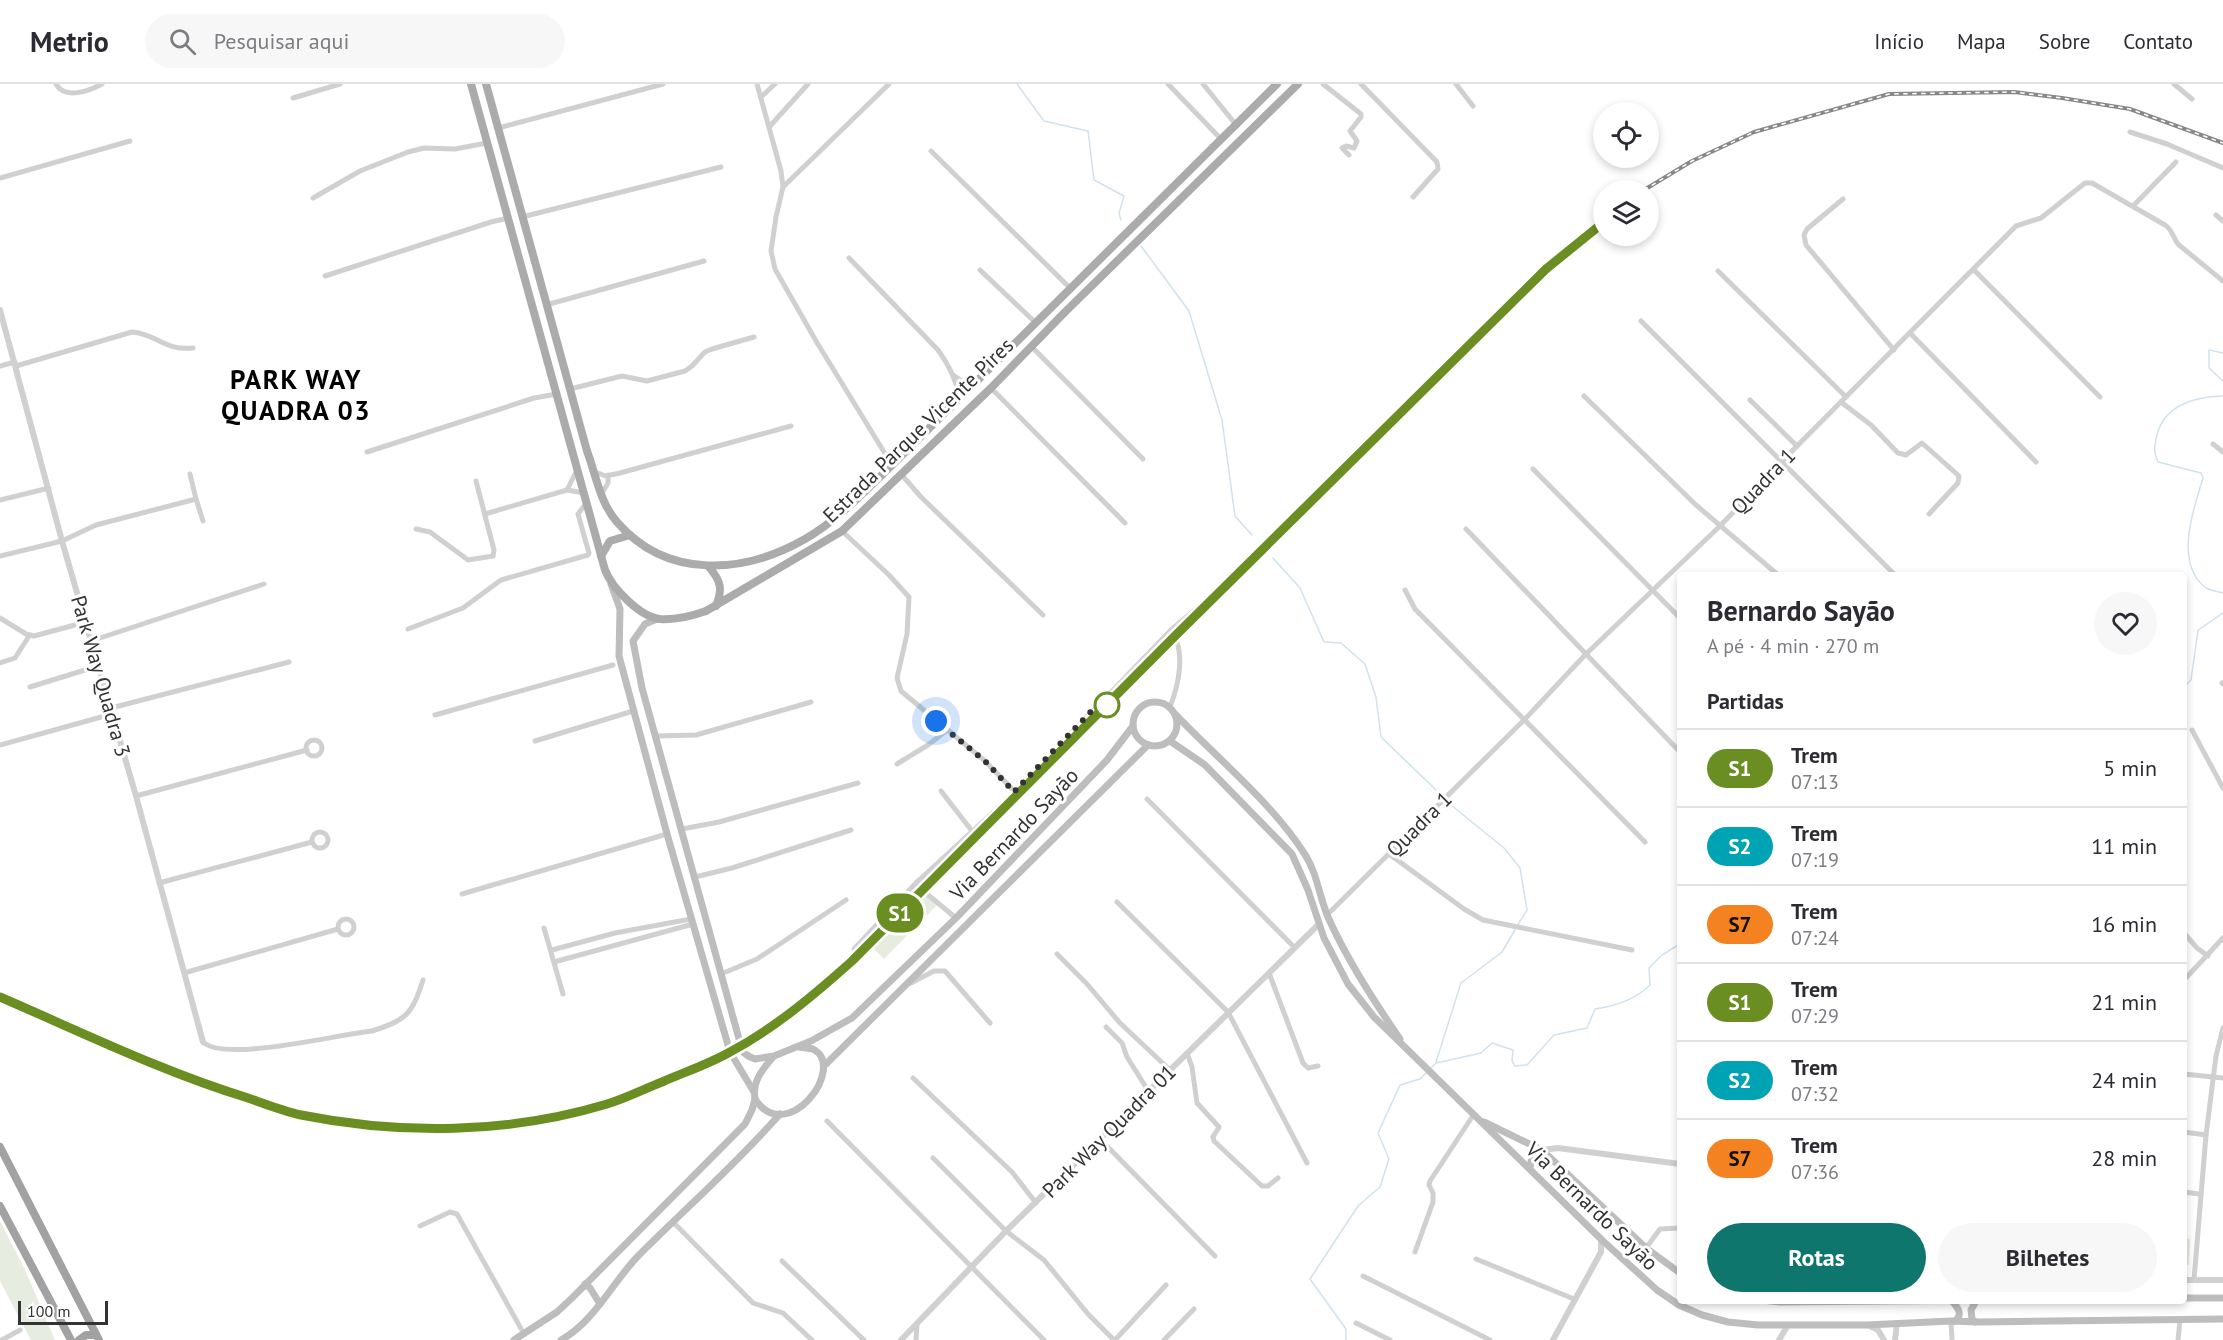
<!DOCTYPE html>
<html lang="pt">
<head>
<meta charset="utf-8">
<style>
	body { margin:0; font-family:"PT Sans",sans-serif; background:#f7f7f7; color:#2b2b33; height:100vh; display:flex; flex-direction:column; font-size:22px; white-space:nowrap }
	* { box-sizing:border-box; margin:0 }
	p { font-size:20px; color:#7c7c81 }
	.icon { flex:none; width:33px; height:33px; fill:none; stroke:currentColor; stroke-width:2; stroke-linecap:round; stroke-linejoin:round }
	.map { position:relative; flex:1; overflow:hidden }
	.side { position:absolute; left:1677px; top:488px; width:510px; height:732px; display:flex; flex-direction:column; background:#fff; border-radius:6px; box-shadow:0 3px 9px #0003 }
	.side>* { flex:none }
	.badge { padding:0 12px; border-radius:20px; font-size:21px; line-height:39px }
	.tools { position:absolute; left:1593px; top:18px; display:grid; gap:12px }
	.tools a { display:grid; place-items:center; width:66px; height:66px; border-radius:50%; background:#fff; box-shadow:0 3px 9px #0003; font-size:30px }
	.scale { position:absolute; left:18px; bottom:15px; width:90px; box-sizing:border-box; padding-left:6px; border:3px solid #333; border-top:0; font-size:16px; line-height:21px; white-space:nowrap; color:#333; -webkit-text-stroke:4px #fff; paint-order:stroke }
	.you { position:absolute; width:30px; height:30px; margin:-15px; border:4px solid #fff; border-radius:50%; background:#1a73e8; box-shadow:0 0 0 9px #1a73e833 }
	.map>.badge { position:absolute; translate:-50% -50%; box-shadow:0 0 0 3px #fff }
	h2 { padding:0 30px; font-size:22px; line-height:54px }
	.round { display:grid; place-items:center; flex:none; width:63px; height:63px; border-radius:32px; background:#f7f7f7 }
	.overview { display:flex; align-items:center; justify-content:space-between; height:102px; padding:0 30px }
	h1 { font-size:28px; font-weight:700; line-height:45px }
	.cta { display:flex; gap:12px; margin-top:auto; padding:12px 30px }
	.cta a { flex:1; height:69px; border-radius:36px; background:#0f766e; color:#fff; font-size:24px; font-weight:700; line-height:69px; text-align:center }
	.cta a+a { background:#f7f7f7; color:#2b2b33 }
	ul { padding:0; list-style:none }
	li { display:flex; align-items:center; gap:18px; height:78px; padding:0 30px; border-top:2px solid #e1e1e2 }
	li div { flex:1 }
	li b { display:block; font-size:22px }
	li em { font-style:normal }
	li .badge { min-width:66px; font-weight:700; text-align:center }
	header { display:flex; align-items:center; gap:36px; box-sizing:border-box; height:84px; padding:0 30px; background:#fff; border-bottom:2px solid #e1e1e2 }
	header strong { font-size:28px }
	nav { display:flex; gap:33px; margin-inline-start:auto; font-size:21px }
	.search { width:420px; height:54px; background:#f7f7f7; display:flex; align-items:center; gap:15px; box-sizing:border-box; padding:0 21px; border-radius:33px; color:#7c7c81; font-size:22px }
	.map>svg:first-child { display:block }
	.green { fill:#e6ecdf }
	.lines { fill:none; stroke-linecap:round; stroke-linejoin:round }
	.stream { stroke:#cfe2ee; stroke-width:1.5 }
	.minor { stroke:#d0d0d0; stroke-width:5 }
	.tertiary { stroke:#d0d0d0; stroke-width:6 }
	.secondary { stroke:#bdbdbd; stroke-width:7 }
	.primary { stroke:#ababab; stroke-width:8 }
	.trunk { stroke:#a2a2a2; stroke-width:8 }
	.rail-casing { stroke:#888; stroke-width:4 }
	.rail { stroke:#fff; stroke-width:1.5; stroke-dasharray:4.5; stroke-linecap:butt }
	.line-casing { stroke:#fff; stroke-width:14 }
	.line { stroke:#6b8e23; stroke-width:9 }
	.walk { stroke:#333; stroke-width:6; stroke-dasharray:0 10.8 }
	.stop-dot { fill:#fff; stroke:#6b8e23; stroke-width:3 }
	.labels { text-anchor:middle; dominant-baseline:central; stroke-width:6; stroke-linejoin:round; paint-order:stroke }
	.street-label { font-size:21px; fill:#333; stroke:#fff }
	.district-label { font-size:27px; font-weight:bold; letter-spacing:1.5px; fill:#000; stroke:#fff }
</style>
</head>
<body>
<header>
<strong>Metrio</strong>
<div class="search"><svg class="icon" aria-label="search" viewBox="0 0 24 24"><circle cx="10" cy="10" r="6"/><path d="M15 15l6 6"/></svg>Pesquisar aqui</div>
<nav><a>Início</a><a>Mapa</a><a>Sobre</a><a>Contato</a></nav>
</header>
<div class="map">
<svg width="2223" height="1256" viewBox="0 0 2223 1256">
	<rect width="100%" height="100%" fill="#fff"/>
	<g class="green">
		<polygon points="924,808 937,821 884,875 870,861"/>
		<polygon points="0,1137 26,1188 55,1256 31,1256 0,1197"/>
		<polygon points="2184,1154 2190,1155 2189,1181 2184,1181"/>
	</g>
	<g class="lines">
		<g class="stream">
			<polyline points="1017,0 1044,37 1088,47 1094,96 1124,112 1119,129 1121,136"/>
			<polyline points="1141,162 1189,227 1222,336 1235,432 1252,451"/>
			<polyline points="2223,269 2209,266 2209,284 2223,297"/>
			<path d="M2223 312C2193 313 2162 322 2156 355 2154 365 2154 369 2158 378L2201 389 2203 394C2193 426 2174 480 2206 504 2211 507 2218 507 2223 509"/>
			<polyline points="1273,474 1300,504 1324,558 1341,559 1365,580 1376,613 1381,653 1436,706"/>
			<polyline points="2184,603 2191,596 2198,546 2223,529"/>
			<polyline points="1451,721 1504,764 1520,784 1527,826 1517,842"/>
			<polyline points="1436,978 1461,899 1502,868 1515,846"/>
			<path d="M1430 985 1436 979 1481 969 1492 959 1513 966 1512 977 1515 982 1527 981 1554 951 1587 944 1595 925C1616 922 1635 916 1650 901L1649 884 1662 871 1680 860"/>
			<polyline points="1346,1256 1346,1245 1310,1195 1358,1122 1380,1103 1389,1075 1378,1049 1400,1001 1420,995 1427,988"/>
		</g>
		<g class="minor">
			<path d="M56 0C65 16 89 7 102 0"/>
			<polyline points="757,0 781,87 783,103 776,133 771,167 775,185 816,257 892,381"/>
			<polyline points="1168,0 1222,56"/>
			<polyline points="1203,0 1237,42"/>
			<polyline points="1323,0 1361,30 1361,33 1350,47 1357,57 1354,64 1346,62 1342,64 1349,71"/>
			<polyline points="1361,0 1437,78 1438,85 1413,113"/>
			<polyline points="1456,0 1473,22"/>
			<polyline points="2174,0 2192,15"/>
			<polyline points="761,13 775,0"/>
			<polyline points="293,14 340,0"/>
			<polyline points="770,42 808,0"/>
			<polyline points="498,44 663,0"/>
			<polyline points="2130,48 2167,60 2223,84"/>
			<polyline points="931,67 1071,205"/>
			<polyline points="0,94 130,57"/>
			<polyline points="783,103 889,0"/>
			<polyline points="313,114 360,87 408,68 424,64 455,65 487,59"/>
			<polyline points="1843,115 1807,145 1804,151 1806,161 1894,266"/>
			<polyline points="2133,122 2176,78"/>
			<polyline points="2216,131 2223,137"/>
			<polyline points="522,133 721,83"/>
			<path d="M849 174 938 266C948 280 957 297 959 314"/>
			<polyline points="980,186 1036,239"/>
			<polyline points="1974,186 2100,313"/>
			<polyline points="1718,187 1846,313"/>
			<polyline points="325,192 491,138 508,134"/>
			<polyline points="546,221 704,177"/>
			<polyline points="1641,237 1894,490"/>
			<polyline points="1910,249 2036,378"/>
			<polyline points="1031,262 1143,375"/>
			<polyline points="0,282 15,278"/>
			<path d="M16 282 132 248C157 250 164 267 193 264"/>
			<polyline points="953,291 962,297 975,298"/>
			<polyline points="991,304 1125,439"/>
			<polyline points="570,305 622,292 647,297 685,287 692,282 705,268 712,265 754,253"/>
			<polyline points="1584,312 1696,421 1777,490"/>
			<polyline points="1750,316 1797,362"/>
			<polyline points="1841,318 1871,341 1898,369 1906,371 1922,359 1959,392 1958,399 1929,430"/>
			<polyline points="2213,360 2223,368"/>
			<polyline points="367,368 534,314 557,310"/>
			<polyline points="1533,385 1680,534"/>
			<polyline points="595,388 606,392 620,389 791,342"/>
			<polyline points="190,390 196,415"/>
			<polyline points="901,390 921,413 1043,531"/>
			<polyline points="567,406 577,386"/>
			<polyline points="601,411 608,399 608,391"/>
			<polyline points="0,416 49,404"/>
			<polyline points="485,430 567,406 584,409"/>
			<polyline points="416,445 430,448 468,476 493,472 494,466 476,397"/>
			<polyline points="1466,445 1680,668"/>
			<polyline points="842,447 889,491 909,513 907,550 897,594 901,607 985,677 1015,708"/>
			<polyline points="0,472 62,457 96,441 196,415 203,437"/>
			<polyline points="1405,506 1415,525 1645,758"/>
			<polyline points="0,534 26,550 34,552 86,538"/>
			<polyline points="408,545 463,524 501,496 588,471 589,469 578,430 587,418"/>
			<polyline points="91,557 264,500"/>
			<polyline points="0,579 15,574 29,552"/>
			<polyline points="2222,599 2223,600"/>
			<polyline points="30,603 98,582"/>
			<path d="M1170 623C1179 600 1186 567 1171 546"/>
			<polyline points="111,624 289,578"/>
			<polyline points="435,631 613,581"/>
			<polyline points="2192,646 2223,704"/>
			<polyline points="655,652 696,651 811,618"/>
			<circle cx="314" cy="664" r="8"/>
			<polyline points="535,657 633,627"/>
			<polyline points="0,661 112,630"/>
			<polyline points="897,680 928,661 947,646"/>
			<polyline points="941,707 972,747"/>
			<polyline points="136,712 307,666"/>
			<polyline points="1147,715 1295,864"/>
			<polyline points="682,745 719,738 858,699"/>
			<circle cx="320" cy="756" r="8"/>
			<polyline points="1389,770 1464,825 1483,836 1632,866"/>
			<polyline points="695,793 732,784 851,746"/>
			<polyline points="917,798 927,810 956,834"/>
			<polyline points="159,799 312,758"/>
			<polyline points="462,810 667,750"/>
			<polyline points="1117,818 1228,928 1307,1079"/>
			<path d="M1327 831 1525 635 1585 571 1720 442 1797 362 2016 142 2041 134 2085 99H2092L2165 141C2173 146 2173 155 2179 161L2223 197"/>
			<circle cx="346" cy="843" r="8"/>
			<polyline points="544,844 563,910"/>
			<polyline points="2184,849 2197,864 2208,872"/>
			<polyline points="854,865 917,798 1015,708 1171,546 1197,524"/>
			<polyline points="552,866 615,849 691,835"/>
			<polyline points="1057,870 1087,900 1120,939 1170,986"/>
			<polyline points="554,878 693,840"/>
			<polyline points="184,889 338,845"/>
			<polyline points="1269,889 1303,979 1308,984 1318,982"/>
			<polyline points="721,890 757,875 846,816"/>
			<polyline points="2184,896 2223,854"/>
			<polyline points="911,899 934,887 945,887 990,939"/>
			<polyline points="1106,943 1122,959 1127,973 1149,1008"/>
			<path d="M203 958C225 979 339 950 372 947 407 936 412 930 423 896"/>
			<polyline points="1187,969 1192,983 1197,1019 1219,1043 1213,1053 1214,1057 1262,1102 1268,1102 1278,1094"/>
			<polyline points="2184,990 2223,994"/>
			<polyline points="913,994 1012,1088 1036,1119"/>
			<polyline points="827,1037 1044,1256"/>
			<polyline points="2184,1048 2206,1051"/>
			<polyline points="1101,1056 1215,1172"/>
			<polyline points="933,1074 1006,1147 1044,1176 1088,1230 1114,1256"/>
			<polyline points="2184,1108 2199,1110"/>
			<polyline points="674,1139 753,1219 783,1229 812,1256"/>
			<polyline points="420,1142 450,1128 457,1130 524,1250"/>
			<polyline points="1646,1164 1660,1145 1680,1144"/>
			<polyline points="1415,1168 1433,1118 1433,1109 1429,1101 1430,1097 1474,1030"/>
			<polyline points="1476,1175 1574,1215"/>
			<polyline points="782,1177 864,1256"/>
			<polyline points="1363,1192 1490,1256"/>
			<polyline points="2194,1196 2206,1051 2216,972 2223,944"/>
			<polyline points="1951,1237 1952,1256"/>
			<polyline points="1356,1239 1390,1256"/>
			<polyline points="2,1256 20,1246"/>
			<polyline points="916,1256 917,1240"/>
			<polyline points="1115,1256 1166,1201"/>
			<polyline points="1164,1256 1194,1225"/>
			<polyline points="2178,1256 2180,1236"/>
		</g>
		<g class="tertiary">
			<polyline points="0,226 62,457 136,712 203,958"/>
			<polyline points="1542,1066 1558,1064 1680,1080"/>
			<polyline points="2184,1196 2223,1196"/>
			<polyline points="1868,1241 1878,1246 1884,1256"/>
			<polyline points="901,1256 1006,1147 1319,840"/>
			<polyline points="1553,1256 1601,1168 1601,1155"/>
			<polyline points="1779,1256 1788,1241"/>
			<polyline points="1895,1256 1897,1239"/>
		</g>
		<g class="secondary">
			<polyline points="611,500 620,525 619,572 667,750 730,968 754,1008"/>
			<polyline points="657,535 645,540 633,557 642,604 741,962 744,969 750,973 755,975 774,972 811,957 852,934 956,834 1107,676 1133,642"/>
			<circle cx="1155" cy="640" r="22"/>
			<path d="M1176 631C1218 675 1271 718 1304 769 1317 788 1319 812 1328 833 1347 876 1373 916 1400 955"/>
			<polyline points="1170,657 1205,681 1292,770 1308,806 1324,854 1348,900 1374,933 1603,1157 1657,1206 1679,1221 1702,1231 1728,1238 1758,1241 1867,1241 1951,1237 1980,1238 2223,1235"/>
			<path d="M773 973C763 985 752 997 755 1015 787 1064 848 983 813 965 809 964 803 964 799 963"/>
			<polyline points="824,982 1148,661"/>
			<polyline points="1484,1038 1542,1066 1646,1164 1680,1189"/>
			<polyline points="1530,1084 1531,1077 1542,1066"/>
			<polyline points="585,1200 590,1204 600,1220"/>
			<polyline points="2184,1214 2223,1214"/>
			<polyline points="1762,1216 1780,1218 1990,1216"/>
			<path d="M1952 1217C1957 1223 1964 1230 1955 1237"/>
			<polyline points="1975,1238 1972,1235 1971,1226 1976,1217"/>
			<polyline points="514,1256 557,1228 572,1214 745,1040 752,1026 755,1015"/>
			<path d="M561 1256C593 1239 613 1198 638 1172 685 1125 736 1080 780 1030"/>
		</g>
		<g class="primary">
			<path d="M471 0 605 486C612 504 640 533 660 535 675 536 692 532 706 527L842 447 991 304 1065 228 1298 0"/>
			<path d="M486 0 587 367C596 391 600 419 617 438 667 496 744 490 805 455 838 436 865 407 892 381L1277 0"/>
			<polyline points="601,472 610,457 630,451"/>
			<path d="M709 483C721 497 723 505 716 522"/>
		</g>
		<g class="trunk">
			<polyline points="0,1063 99,1256"/>
			<polyline points="0,1122 71,1256"/>
			<polyline points="79,1256 86,1251 96,1251"/>
		</g>
		<defs>
			<g id="rail">
				<polyline points="1644,106 1692,77 1754,48 1889,10 2014,8 2062,14 2130,25 2223,59"/>
				<path d="M0 913C82 948 163 988 248 1014 265 1020 283 1027 301 1031 401 1051 508 1050 607 1020 626 1014 644 1005 662 998 685 989 708 980 730 968 775 944 814 911 852 877L1175 552 1558 174 1604 137"/>
			</g>
		</defs>
		<use href="#rail" class="rail-casing"/>
		<use href="#rail" class="rail"/>
	</g>
	<g class="lines">
		<defs>
			<path id="line" d="M0 913C81 948 163 988 248 1014 265 1020 283 1027 301 1031 401 1051 508 1050 607 1020 626 1014 644 1005 662 998 685 988 709 980 730 968 775 944 814 911 852 877L1175 552 1546 185 1604 138"/>
		</defs>
		<use href="#line" class="line-casing"/>
		<use href="#line" class="line"/>
		<polyline class="walk" points="936,637 985,677 1014,708 1105,613 1107,621"/>
	</g>
	<circle class="stop-dot" cx="1107" cy="621" r="12"/>
	<g class="labels">
		<g class="street-label">
			<text transform="translate(918 346) rotate(-44)">Estrada Parque Vicente Pires</text>
			<text transform="translate(1763 397) rotate(-46)">Quadra 1</text>
			<text transform="translate(101 592) rotate(74)">Park Way Quadra 3</text>
			<text transform="translate(1419 740) rotate(-45)">Quadra 1</text>
			<text transform="translate(1014 750) rotate(-46)">Via Bernardo Sayão</text>
			<text transform="translate(1109 1047) rotate(-45)">Park Way Quadra 01</text>
			<text transform="translate(1592 1122) rotate(44)">Via Bernardo Sayão</text>
		</g>
		<g class="district-label">
			<text x="296" y="295">PARK WAY<tspan x="296" dy="31">QUADRA 03</tspan></text>
		</g>
	</g>
</svg>
<div class="tools">
<a><svg class="icon" aria-label="locate" viewBox="0 0 24 24"><circle cx="12" cy="12" r="6"/><path d="M12 2v4M12 18v4M2 12h4M18 12h4"/></svg></a>
<a><svg class="icon" aria-label="layers" viewBox="0 0 24 24"><path d="M12 4l9 5-9 5-9-5zM3 14l9 5 9-5"/></svg></a>
</div>
<div class="scale">100 m</div>
<div class="you" style="left:936px;top:637px"></div>
<b class="badge" style="left:900px;top:829px;background:#6b8e23;color:#fff">S1</b>
<section class="side">
<div class="overview"><div><h1>Bernardo Sayão</h1><p>A pé · 4 min · 270 m</p></div><a class="round"><svg class="icon" aria-label="heart" viewBox="0 0 24 24"><path d="M12 20l-8-8c-3-5 5-10 8-4 3-6 11-1 8 4z"/></svg></a></div>
<h2>Partidas</h2>
<ul>
<li><span class="badge" style="background:#6b8e23;color:#fff">S1</span><div><b>Trem</b><p>07:13</p></div><em>5 min</em></li>
<li><span class="badge" style="background:#00a3b4;color:#fff">S2</span><div><b>Trem</b><p>07:19</p></div><em>11 min</em></li>
<li><span class="badge" style="background:#f58220;color:#111">S7</span><div><b>Trem</b><p>07:24</p></div><em>16 min</em></li>
<li><span class="badge" style="background:#6b8e23;color:#fff">S1</span><div><b>Trem</b><p>07:29</p></div><em>21 min</em></li>
<li><span class="badge" style="background:#00a3b4;color:#fff">S2</span><div><b>Trem</b><p>07:32</p></div><em>24 min</em></li>
<li><span class="badge" style="background:#f58220;color:#111">S7</span><div><b>Trem</b><p>07:36</p></div><em>28 min</em></li>
</ul>
<div class="cta"><a>Rotas</a><a>Bilhetes</a></div>
</section>
</div>
</body>
</html>
